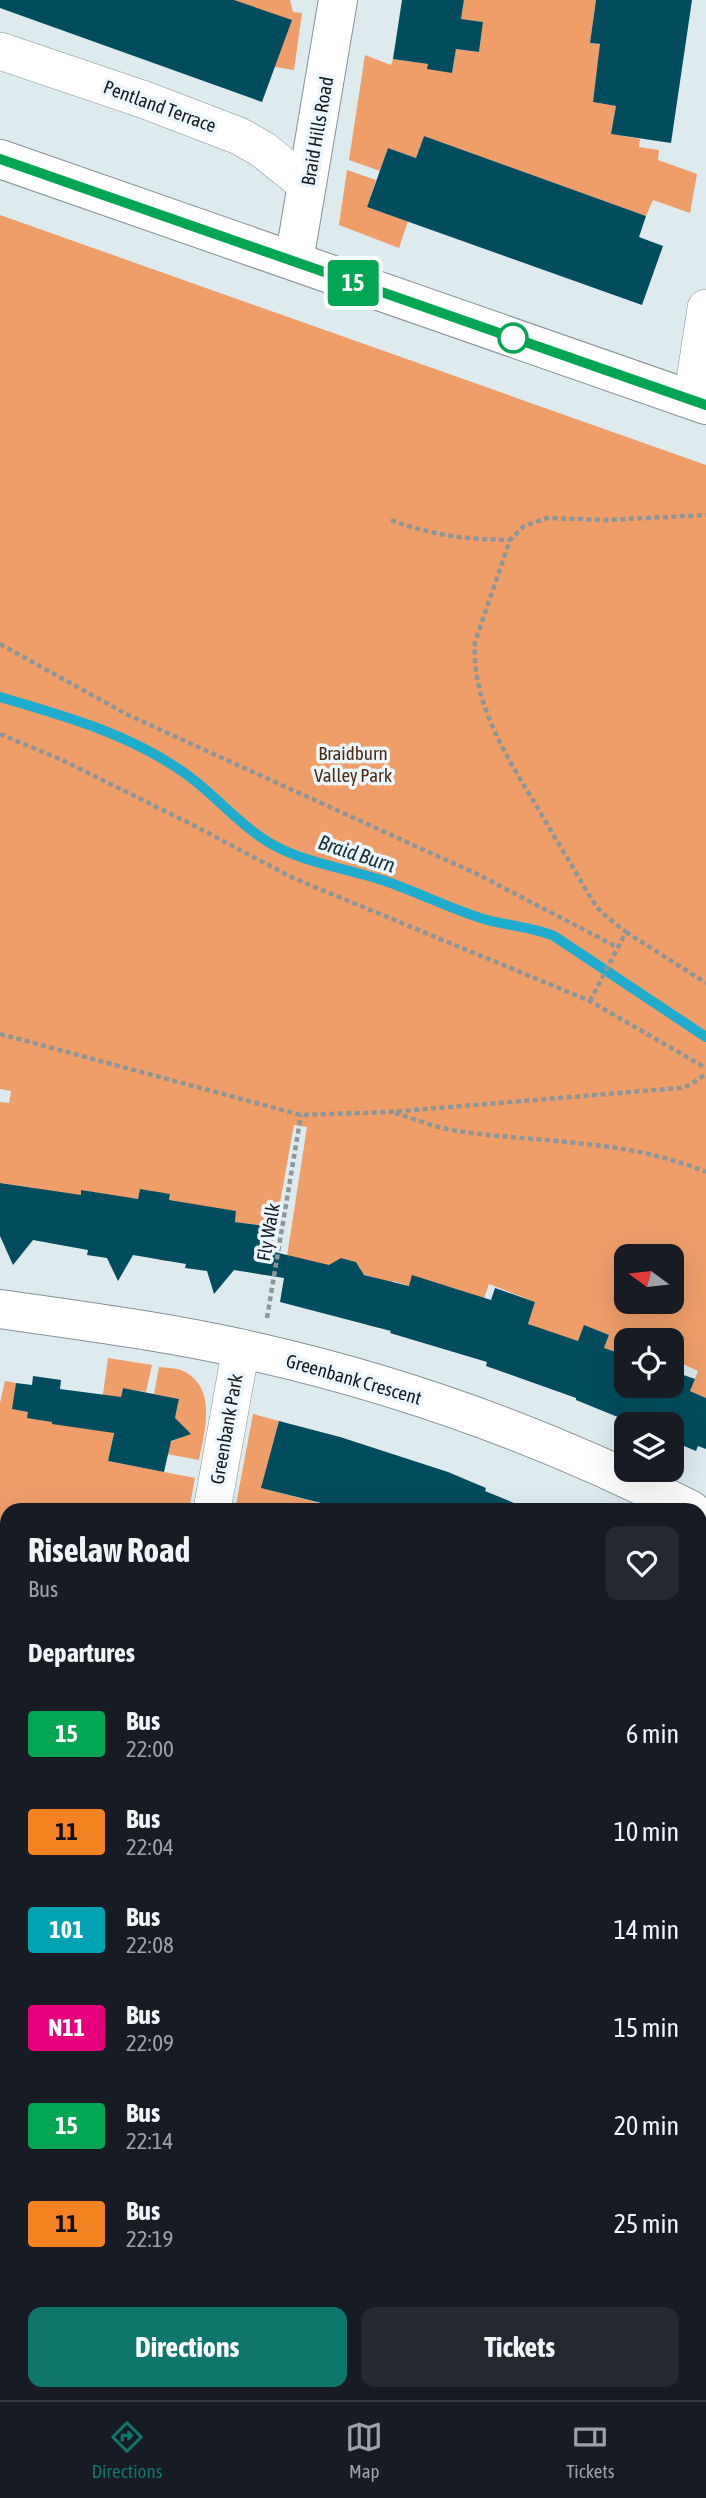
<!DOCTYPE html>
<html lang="en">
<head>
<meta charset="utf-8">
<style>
	body { margin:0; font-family:"Asap Condensed",sans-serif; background:#242831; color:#f1f3f6; height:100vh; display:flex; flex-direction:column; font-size:26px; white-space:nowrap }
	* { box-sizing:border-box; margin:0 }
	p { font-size:23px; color:#9ea1a6 }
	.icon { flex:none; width:38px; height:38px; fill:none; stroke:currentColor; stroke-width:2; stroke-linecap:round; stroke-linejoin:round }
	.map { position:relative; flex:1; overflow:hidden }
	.details { position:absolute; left:0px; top:1503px; width:707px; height:898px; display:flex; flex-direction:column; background:#171b24; border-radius:21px 21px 0 0; box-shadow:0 7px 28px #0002 }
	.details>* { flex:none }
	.badge { padding:0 14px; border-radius:5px; font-size:24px; line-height:46px }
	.needle { width:46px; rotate:285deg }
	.fabs { position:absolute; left:614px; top:1244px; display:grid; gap:14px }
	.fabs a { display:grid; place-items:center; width:70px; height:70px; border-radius:14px; background:#171b24; box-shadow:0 7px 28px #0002; font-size:35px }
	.map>.badge { position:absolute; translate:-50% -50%; box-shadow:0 0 0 4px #fff }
	h2 { padding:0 28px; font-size:26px; line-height:63px }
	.round { display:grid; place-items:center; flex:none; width:74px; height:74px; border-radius:14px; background:#242831 }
	.summary { display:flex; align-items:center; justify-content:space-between; height:119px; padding:0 28px }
	h1 { font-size:33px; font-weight:700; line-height:52px }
	.action { display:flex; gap:14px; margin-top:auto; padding:14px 28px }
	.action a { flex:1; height:80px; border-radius:14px; background:#0f766e; color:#fff; font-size:28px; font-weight:700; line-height:80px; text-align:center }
	.action a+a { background:#242831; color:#f1f3f6 }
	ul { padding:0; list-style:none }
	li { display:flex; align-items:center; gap:21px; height:98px; padding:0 28px }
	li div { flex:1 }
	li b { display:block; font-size:26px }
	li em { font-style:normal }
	li .badge { min-width:77px; font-weight:700; text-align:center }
	.dock { display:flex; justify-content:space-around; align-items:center; height:98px; border-top:2px solid #363941; background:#171b24; font-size:19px; color:#9ea1a6 }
	.dock a { display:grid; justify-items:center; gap:4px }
	.dock .selected { color:#0f766e }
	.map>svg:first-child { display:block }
	.green { fill:#ef9e6a; fill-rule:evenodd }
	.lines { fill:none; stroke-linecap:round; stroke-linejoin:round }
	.stream { stroke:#1facce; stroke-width:10 }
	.building { fill:#004d5f }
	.street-casing { stroke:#869296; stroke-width:38 }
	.secondary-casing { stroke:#869296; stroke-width:40 }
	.primary-casing { stroke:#869296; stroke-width:40 }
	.path { stroke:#8d979a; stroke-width:4.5; stroke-dasharray:5 3.5; stroke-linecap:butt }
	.street { stroke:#fff; stroke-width:37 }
	.secondary { stroke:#fff; stroke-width:38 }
	.primary { stroke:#fff; stroke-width:38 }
	.line-casing { stroke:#fff; stroke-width:16 }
	.line { stroke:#00a651; stroke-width:10 }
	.stop-dot { fill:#fff; stroke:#00a651; stroke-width:3.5 }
	.labels { text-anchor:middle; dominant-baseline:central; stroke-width:7; stroke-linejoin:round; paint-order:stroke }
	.street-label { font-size:19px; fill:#171b1d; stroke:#ebf7fc }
	.park-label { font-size:19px; fill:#4d2c15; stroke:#ebf7fc }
	.water-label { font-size:21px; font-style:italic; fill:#1b3037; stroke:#ebf7fc }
</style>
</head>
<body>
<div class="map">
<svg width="706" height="2400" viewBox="0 0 706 2400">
	<rect width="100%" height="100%" fill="#ddeaee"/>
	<g class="green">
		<polygon points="213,0 290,0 293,12 302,13 294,70 275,67"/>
		<polygon points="464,0 596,0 590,43 630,49 597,74 593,102 616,106 612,134 640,139 639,147 659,150 658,160 697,174 690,213 653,200 646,216 424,136 416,158 388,148 380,171 349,160 365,55 391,65 393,59 428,64 452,73 456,49 479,52 483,22 461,19"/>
		<polygon points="347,170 376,180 367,207 408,221 399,248 339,225"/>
		<path d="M0 215 706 465V1398L690 1391 698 1371 672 1359V1340H626V1363L625 1355 609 1349 604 1355 602 1354 609 1335 584 1326 577 1344 528 1324 535 1302 489 1284 481 1307 457 1300 460 1290 436 1283 433 1293 393 1281 379 1328 367 1325 379 1279 359 1273 360 1268 356 1262 341 1258 334 1267 287 1256 307 1127 294 1125 267 1275 258 1274 265 1226 235 1222 236 1211 213 1208 170 1254 168 1261 159 1260 170 1195 140 1190 138 1199 96 1202 97 1193 82 1190 74 1243 68 1246 56 1244 62 1201 35 1188 0 1183V1102L9 1103 11 1091 0 1089ZM626 1256H672V1302H626Z"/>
		<polygon points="108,1358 152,1365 146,1392 123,1388 108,1461 195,1478 189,1510 7,1510 7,1902 0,1901 0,1403 5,1381 16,1383 13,1409 28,1412 52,1422 52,1424 103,1394"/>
		<path d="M159 1367C166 1368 175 1368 181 1370 218 1386 205 1431 199 1460L167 1454 170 1442 180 1438 175 1418 179 1399 154 1394Z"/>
		<polygon points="253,1414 279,1421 262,1488 322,1504 340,1437 363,1445 343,1508 349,1510 235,1510"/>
		<polygon points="0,1916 7,1918 7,2000 1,2030 7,2032 7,2044 0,2043"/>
		<polygon points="700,1937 706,1940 706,2400 562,2400 547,2394 700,2394 700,1973 703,1965 700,1964"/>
		<polygon points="139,2394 174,2394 195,2398 196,2394 336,2394 335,2400 138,2400"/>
	</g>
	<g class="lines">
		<path class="stream" d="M0 697C65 716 130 734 186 774 218 797 245 832 281 849 315 865 353 870 388 882 422 894 453 910 487 920 510 926 533 927 554 936L706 1037"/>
	</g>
	<g class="building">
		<polygon points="0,0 234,0 292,20 262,102 0,8"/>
		<polygon points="402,0 464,0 461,19 483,22 479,52 456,49 452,73 427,69 428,64 393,59"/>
		<polygon points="596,0 692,0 671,143 611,134 616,106 593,102 600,44 590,43"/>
		<polygon points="424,136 646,216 639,237 663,246 642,305 367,207 388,148 416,158"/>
		<polygon points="0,1183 81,1195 81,1190 138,1199 140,1189 170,1194 169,1200 236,1211 235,1222 265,1226 262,1249 329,1265 341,1258 356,1262 364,1275 409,1286 412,1275 491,1300 495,1288 535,1302 528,1324 578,1341 584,1325 609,1335 604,1348 626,1355 626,1386 672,1386 672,1371 695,1379 690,1391 706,1398 706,1449 698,1446 696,1451 672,1441 672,1424 635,1424 576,1400 576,1398 486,1366 487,1362 390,1333 391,1331 280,1302 284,1278 234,1270 214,1294 207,1271 185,1268 186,1264 133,1255 118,1281 107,1258 87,1255 88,1250 33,1240 13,1265 0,1236"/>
		<polygon points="33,1376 61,1380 60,1389 121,1397 123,1388 179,1399 175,1418 191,1434 171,1441 164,1472 108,1461 114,1433 52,1424 52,1422 27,1418 28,1412 12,1409 16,1383 32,1385"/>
		<polygon points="279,1421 340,1437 448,1472 486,1488 485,1491 531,1510 349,1510 261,1488"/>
	</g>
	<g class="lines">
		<defs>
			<g id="street">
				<polyline points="0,51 145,100 239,136 262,149 307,185"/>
				<polyline points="692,400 706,308"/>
				<polyline points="212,1510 241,1348"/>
				<polyline points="700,1706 706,1695"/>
				<polyline points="57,2400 58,2394"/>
				<polyline points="440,2400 441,2394"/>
			</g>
			<g id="secondary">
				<polyline points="294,261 338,0"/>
				<path d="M0 1309C84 1321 169 1332 252 1351 404 1385 552 1439 691 1510"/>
			</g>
			<polyline id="primary" points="0,159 706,405"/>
		</defs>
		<use href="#street" class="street-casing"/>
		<use href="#secondary" class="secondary-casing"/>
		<use href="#primary" class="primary-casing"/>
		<g class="path">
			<path d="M391 520C434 536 464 539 510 540"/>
			<polyline points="0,644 128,715 479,875 617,947"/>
			<polyline points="0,734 62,760 193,825 293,878 590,1001 706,1068"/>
			<polyline points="626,932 706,983"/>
			<path d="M590 1001 626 932 601 912 592 900C574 869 555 838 537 807 507 757 471 702 475 642L510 540 524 526 547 518 606 520 706 515"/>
			<polyline points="0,1034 301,1115 389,1112 680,1088 690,1085 706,1074"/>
			<path d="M395 1113C415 1119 437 1128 457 1131 540 1143 628 1139 706 1172"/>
			<polyline points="267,1318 301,1115"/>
		</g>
		<use href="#street" class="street"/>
		<use href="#secondary" class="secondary"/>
		<use href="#primary" class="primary"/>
	</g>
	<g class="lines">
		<defs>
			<polyline id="line" points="0,159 706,405"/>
		</defs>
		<use href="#line" class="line-casing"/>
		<use href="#line" class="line"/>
	</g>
	<circle class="stop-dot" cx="513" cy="338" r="14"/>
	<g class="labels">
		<g class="street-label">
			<text transform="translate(160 106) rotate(20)">Pentland Terrace</text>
			<text transform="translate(317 131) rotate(-80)">Braid Hills Road</text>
			<text transform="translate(268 1232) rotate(-80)">Fly Walk</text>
			<text transform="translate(354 1379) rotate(16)">Greenbank Crescent</text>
			<text transform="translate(226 1429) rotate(-80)">Greenbank Park</text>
		</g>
		<g class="park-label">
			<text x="353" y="753">Braidburn<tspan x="353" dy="22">Valley Park</tspan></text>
		</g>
		<g class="water-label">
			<text transform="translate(357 853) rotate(18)">Braid Burn</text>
		</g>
	</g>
</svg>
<div class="fabs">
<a><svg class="needle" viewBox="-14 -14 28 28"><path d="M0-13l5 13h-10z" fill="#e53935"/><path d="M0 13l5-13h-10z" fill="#9ea1a6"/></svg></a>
<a><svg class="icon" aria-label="locate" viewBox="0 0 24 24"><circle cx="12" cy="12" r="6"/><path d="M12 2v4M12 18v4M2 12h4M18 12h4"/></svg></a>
<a><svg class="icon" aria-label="layers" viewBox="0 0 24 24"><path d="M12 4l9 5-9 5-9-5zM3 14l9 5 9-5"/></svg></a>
</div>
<b class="badge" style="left:353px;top:283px;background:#00a651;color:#fff">15</b>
<section class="details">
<div class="summary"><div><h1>Riselaw Road</h1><p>Bus</p></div><a class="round"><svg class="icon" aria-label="heart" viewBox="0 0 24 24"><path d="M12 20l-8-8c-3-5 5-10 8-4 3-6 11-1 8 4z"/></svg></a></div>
<h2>Departures</h2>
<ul>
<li><span class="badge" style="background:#00a651;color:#fff">15</span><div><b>Bus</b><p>22:00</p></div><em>6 min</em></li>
<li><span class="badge" style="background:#f58220;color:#111">11</span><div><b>Bus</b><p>22:04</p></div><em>10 min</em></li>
<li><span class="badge" style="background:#00a3b4;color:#fff">101</span><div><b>Bus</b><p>22:08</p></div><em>14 min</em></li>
<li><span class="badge" style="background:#e6007e;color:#fff">N11</span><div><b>Bus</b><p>22:09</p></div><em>15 min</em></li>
<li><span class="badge" style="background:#00a651;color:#fff">15</span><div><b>Bus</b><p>22:14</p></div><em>20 min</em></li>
<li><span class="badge" style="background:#f58220;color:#111">11</span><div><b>Bus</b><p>22:19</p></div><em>25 min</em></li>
</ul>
<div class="action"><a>Directions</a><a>Tickets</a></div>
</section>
</div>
<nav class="dock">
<a class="selected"><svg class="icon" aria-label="directions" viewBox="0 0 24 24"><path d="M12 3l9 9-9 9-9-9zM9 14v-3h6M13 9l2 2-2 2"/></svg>Directions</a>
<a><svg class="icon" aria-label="map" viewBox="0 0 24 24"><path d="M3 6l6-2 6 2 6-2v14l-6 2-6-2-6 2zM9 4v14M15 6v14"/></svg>Map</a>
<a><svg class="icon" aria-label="tickets" viewBox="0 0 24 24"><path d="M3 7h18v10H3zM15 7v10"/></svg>Tickets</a>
</nav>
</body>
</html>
